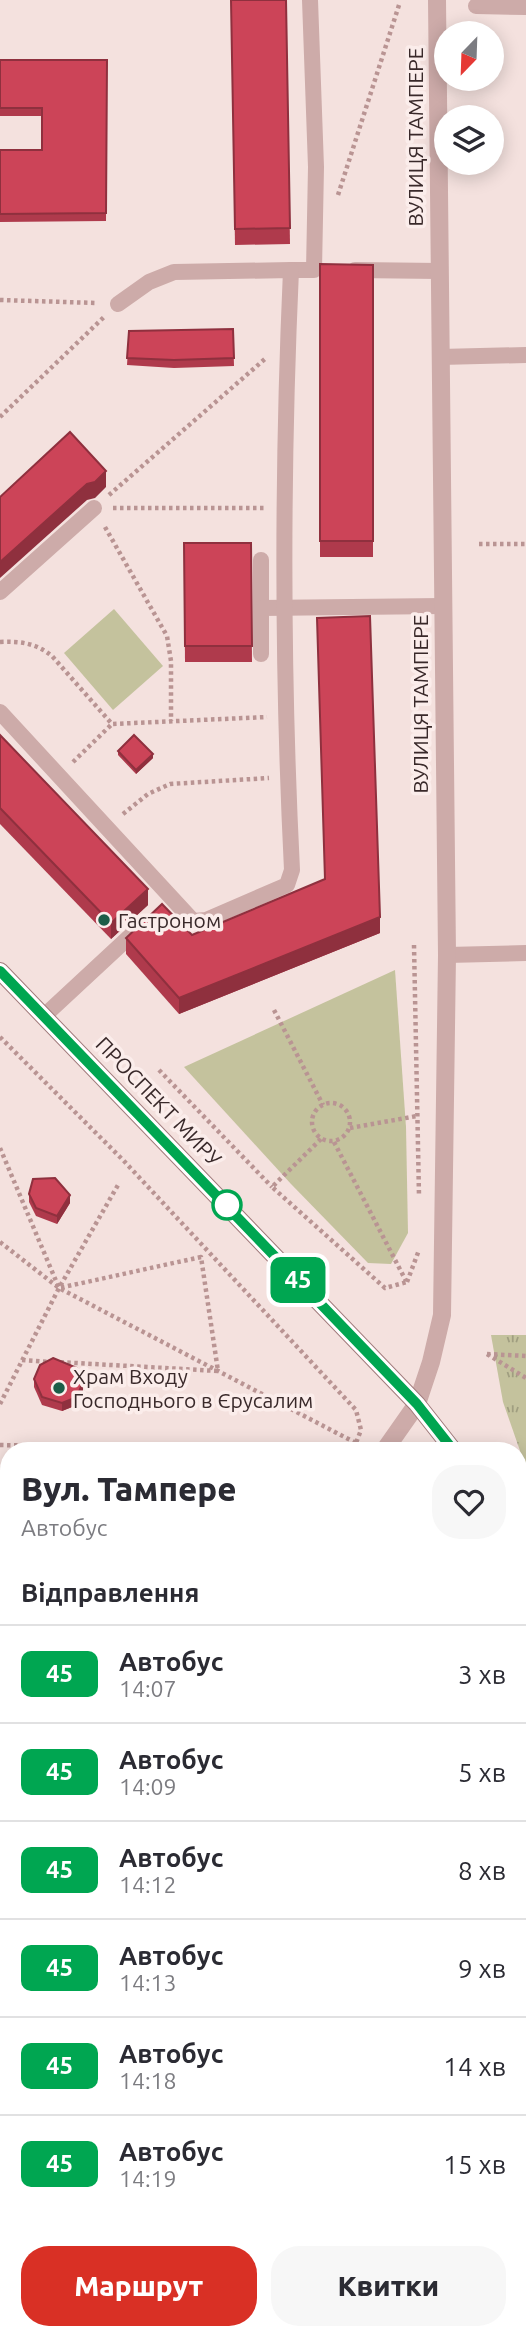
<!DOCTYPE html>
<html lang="uk">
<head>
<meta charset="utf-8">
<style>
	body { margin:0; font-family:Ubuntu,sans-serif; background:#f7f7f7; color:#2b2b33; height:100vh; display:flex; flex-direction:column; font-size:26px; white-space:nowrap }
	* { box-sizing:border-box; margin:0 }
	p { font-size:23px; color:#7c7c81 }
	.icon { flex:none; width:38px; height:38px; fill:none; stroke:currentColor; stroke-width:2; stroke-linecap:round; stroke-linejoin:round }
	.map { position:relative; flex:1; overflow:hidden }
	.panel { position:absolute; left:0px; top:1442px; width:527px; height:898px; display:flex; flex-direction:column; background:#fff; border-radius:28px 28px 0 0; box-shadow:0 4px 18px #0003 }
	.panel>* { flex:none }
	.badge { padding:0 14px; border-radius:10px; font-size:24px; line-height:46px }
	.needle { width:46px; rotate:203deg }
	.tools { position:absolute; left:434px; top:21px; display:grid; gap:14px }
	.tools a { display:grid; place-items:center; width:70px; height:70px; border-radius:50%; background:#fff; box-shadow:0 4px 18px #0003; font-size:35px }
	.map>.badge { position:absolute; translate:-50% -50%; box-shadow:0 0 0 4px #fff }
	h2 { padding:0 21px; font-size:26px; line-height:63px }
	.round { display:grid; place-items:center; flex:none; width:74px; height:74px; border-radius:28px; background:#f7f7f7 }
	.summary { display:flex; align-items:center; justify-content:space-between; height:119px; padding:0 21px }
	h1 { font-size:33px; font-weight:800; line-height:52px }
	.button { display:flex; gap:14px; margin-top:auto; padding:14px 21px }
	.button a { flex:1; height:80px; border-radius:28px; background:#d93025; color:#fff; font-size:28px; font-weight:800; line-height:80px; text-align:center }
	.button a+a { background:#f7f7f7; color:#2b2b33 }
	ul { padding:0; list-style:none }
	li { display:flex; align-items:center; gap:21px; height:98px; padding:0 21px; border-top:2px solid #e1e1e2 }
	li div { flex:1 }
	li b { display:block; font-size:26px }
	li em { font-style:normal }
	li .badge { min-width:77px; font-weight:700; text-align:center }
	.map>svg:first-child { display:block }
	.grass { fill:url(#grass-tufts) }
	.park { fill:#c4c29d }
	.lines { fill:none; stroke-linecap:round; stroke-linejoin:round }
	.path { stroke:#b99493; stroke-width:4.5; stroke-dasharray:3.5 3.5; stroke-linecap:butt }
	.service { stroke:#cdaba9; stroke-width:16 }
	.minor { stroke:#cdaba9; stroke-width:18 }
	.tertiary { stroke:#cdaba9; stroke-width:18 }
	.secondary { stroke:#a17a7b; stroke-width:18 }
	.wall { fill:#af3a4c }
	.shaded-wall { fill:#8f303e }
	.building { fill:#cc4458; stroke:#8f303e; stroke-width:2 }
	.line-casing { stroke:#fff; stroke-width:16 }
	.line { stroke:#00a651; stroke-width:10 }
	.poi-dot { fill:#1c5d48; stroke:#fbedeb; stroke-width:2.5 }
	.stop-dot { fill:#fff; stroke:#00a651; stroke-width:3.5 }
	.labels { text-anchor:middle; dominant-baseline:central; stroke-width:7; stroke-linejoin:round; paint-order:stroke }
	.street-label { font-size:21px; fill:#39292a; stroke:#fbedeb }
	.poi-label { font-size:21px; fill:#39292a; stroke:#fbedeb; text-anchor:start }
</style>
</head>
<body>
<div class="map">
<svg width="526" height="2339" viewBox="0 0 526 2339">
	<defs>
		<pattern id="grass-tufts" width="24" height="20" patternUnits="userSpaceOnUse" patternTransform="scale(1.75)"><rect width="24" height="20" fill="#c4c29d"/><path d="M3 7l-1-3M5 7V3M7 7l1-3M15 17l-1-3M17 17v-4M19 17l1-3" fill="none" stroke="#a09e80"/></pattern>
	</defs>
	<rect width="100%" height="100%" fill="#f4e1de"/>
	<g class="grass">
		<polygon points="491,1335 526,1335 526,1468 503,1402"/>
		<rect x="518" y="1649" width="8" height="127"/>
	</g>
	<g class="park">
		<polygon points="114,609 163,666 113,710 64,653"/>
		<polygon points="395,970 406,1127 408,1233 391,1264 368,1263 291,1184 184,1067"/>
		<rect x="0" y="1494" width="9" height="98"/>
	</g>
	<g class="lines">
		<g class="path">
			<polyline points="338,195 400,2"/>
			<polyline points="0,300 97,303"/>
			<polyline points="0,417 104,317"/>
			<polyline points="109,495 266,358"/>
			<polyline points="113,508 265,508"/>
			<polyline points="105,527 167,636 171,661 171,721"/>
			<polyline points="479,544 526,544"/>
			<path d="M0 642C20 641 36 643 52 656L112 724 267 717"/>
			<polyline points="73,762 112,724"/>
			<polyline points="123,814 148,794 170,784 269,778"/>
			<polyline points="414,945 419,1196"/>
			<polyline points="274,1010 323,1105"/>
			<polyline points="0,1037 123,1160 356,1410 361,1430 356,1443 356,1451"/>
			<polyline points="159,1070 272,1187"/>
			<circle cx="331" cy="1122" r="19"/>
			<polyline points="350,1128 417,1116"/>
			<polyline points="321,1139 272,1187 385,1288 407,1282"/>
			<polyline points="334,1142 406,1281"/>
			<polyline points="0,1148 59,1288 201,1257 218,1371 58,1362"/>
			<polyline points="0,1242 59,1288 356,1443"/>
			<polyline points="407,1282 419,1250"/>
			<polyline points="487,1354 526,1378"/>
			<polyline points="487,1354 526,1356"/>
			<polyline points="22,1360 49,1362"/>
			<polyline points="0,1404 59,1288 118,1185"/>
			<polyline points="0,1445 322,1451"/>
			<polyline points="322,1451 340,1449 355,1443"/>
			<polyline points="518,1473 519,1471 526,1477"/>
			<polyline points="0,1536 9,1536"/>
			<polyline points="518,1627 526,1625"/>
			<polyline points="0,1637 9,1637"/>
			<polyline points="518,1725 518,1734"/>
		</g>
		<g class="service">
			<polyline points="476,6 526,7"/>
			<polyline points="291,270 314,270 316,167 310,0"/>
			<polyline points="355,270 439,271"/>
			<polyline points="440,357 526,355"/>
			<polyline points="261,560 261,654"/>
			<polyline points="0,592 94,508"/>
			<polyline points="261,608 442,606"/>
			<path d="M0 712 193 921 206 920 287 885 292 870C282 670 282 470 291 270L174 272 149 282 118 304"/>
			<polyline points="447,955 526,953"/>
			<polyline points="44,1016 141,926"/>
			<polyline points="0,1742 9,1742"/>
			<polyline points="518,1856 526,1856"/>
			<polyline points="0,2101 9,2101"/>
			<polyline points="0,2273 9,2273"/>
			<polyline points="334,2331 334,2339"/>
			<polyline points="279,2339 279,2331"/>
		</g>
		<polyline class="minor" points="417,1404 431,1362 442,1315 447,955 437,0"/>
		<g class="tertiary">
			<polyline points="384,1451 417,1404"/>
			<polyline points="0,1478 9,1478"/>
		</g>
		<g class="secondary">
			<polyline points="0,971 417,1404 454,1451"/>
			<polyline points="518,1525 526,1533"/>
			<polyline points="518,1582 526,1570"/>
			<polyline points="0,1603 9,1603"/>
		</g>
	</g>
	<g class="wall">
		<polygon points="231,0 286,0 290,244 235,245"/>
		<polygon points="0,60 107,60 106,221 0,222 0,150 42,150 42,116 0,116"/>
		<polygon points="320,264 373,265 373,557 320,557"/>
		<polygon points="233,329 234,366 174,368 127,365 129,331"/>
		<polygon points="184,543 251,543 252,662 185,662"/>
		<polygon points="0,735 148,905 111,939 0,824"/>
		<polygon points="118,751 153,758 136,774 118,755"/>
		<polygon points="380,933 179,1014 126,954 126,938 192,935"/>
		<polygon points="29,1194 70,1203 57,1224 36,1216 29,1202"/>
		<polygon points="34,1379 83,1390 77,1405 62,1411 42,1405 34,1387"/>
		<rect x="0" y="1657" width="9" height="64"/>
		<rect x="0" y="1757" width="9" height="331"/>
		<rect x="518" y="1760" width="8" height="65"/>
		<rect x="0" y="2136" width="9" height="118"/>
	</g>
	<g class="shaded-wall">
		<polygon points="106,471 106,487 95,498 87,500 0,578 0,562 87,484"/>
		<polygon points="153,754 153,758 136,774 136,770"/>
		<polygon points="148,889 148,905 111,939 111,923"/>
		<polygon points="380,917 380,933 179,1014 179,998"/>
		<polygon points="70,1195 70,1203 57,1224 57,1216"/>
		<polygon points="83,1381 83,1390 77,1405 62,1411 62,1403"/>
	</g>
	<g class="building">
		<polygon points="231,0 286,0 290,228 235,229"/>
		<polygon points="0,60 107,60 106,213 0,214 0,150 42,150 42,108 0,108"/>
		<polygon points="320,264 373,265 373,541 320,541"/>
		<polygon points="233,329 234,358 174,360 127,358 129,331"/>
		<polygon points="70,432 106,471 95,482 87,484 0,562 0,497"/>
		<polygon points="184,543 251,543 252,646 185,646"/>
		<polygon points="370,616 380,917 179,998 126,938 162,904 192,935 325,879 317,618"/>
		<polygon points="0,735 148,889 111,923 0,808"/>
		<polygon points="134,735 153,754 136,770 118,751"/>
		<polygon points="55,1178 70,1195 57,1216 36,1208 29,1194 33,1179"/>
		<polygon points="53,1358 77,1368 83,1381 77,1397 62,1403 42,1397 34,1379 40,1365"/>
		<rect x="0" y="1657" width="9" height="48"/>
		<rect x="0" y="1757" width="9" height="315"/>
		<rect x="518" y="1760" width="8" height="49"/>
		<polygon points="518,1880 526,1880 526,2339 354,2339 353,2331 518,2331"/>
		<polygon points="0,2136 9,2136 9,2243 0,2242"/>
	</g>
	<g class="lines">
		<defs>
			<polyline id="line" points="0,971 417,1404 454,1451"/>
		</defs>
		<use href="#line" class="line-casing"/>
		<use href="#line" class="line"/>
	</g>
	<g class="poi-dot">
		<circle cx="104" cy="920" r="7"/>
		<circle cx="59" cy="1388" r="7"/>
	</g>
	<circle class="stop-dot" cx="227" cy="1205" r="14"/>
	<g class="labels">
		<g class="street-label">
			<text transform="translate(415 137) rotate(-90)">ВУЛИЦЯ ТАМПЕРЕ</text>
			<text transform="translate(420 704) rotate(-90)">ВУЛИЦЯ ТАМПЕРЕ</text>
			<text transform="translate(159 1101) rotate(46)">ПРОСПЕКТ МИРУ</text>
		</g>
		<g class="poi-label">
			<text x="118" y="920">Гастроном</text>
			<text x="73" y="1376">Храм Входу<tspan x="73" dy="24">Господнього в Єрусалим</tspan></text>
		</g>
	</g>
</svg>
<div class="tools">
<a><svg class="needle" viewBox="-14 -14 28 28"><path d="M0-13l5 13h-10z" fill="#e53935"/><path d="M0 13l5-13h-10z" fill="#7c7c81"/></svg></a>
<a><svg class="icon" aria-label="layers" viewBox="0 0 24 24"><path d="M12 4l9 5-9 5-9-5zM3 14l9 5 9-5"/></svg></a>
</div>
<b class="badge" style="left:298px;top:1280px;background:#00a651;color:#fff">45</b>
<section class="panel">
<div class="summary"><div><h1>Вул. Тампере</h1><p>Автобус</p></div><a class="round"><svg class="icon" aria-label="heart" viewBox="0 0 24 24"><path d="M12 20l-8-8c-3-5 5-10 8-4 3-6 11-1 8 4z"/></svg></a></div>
<h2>Відправлення</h2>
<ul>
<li><span class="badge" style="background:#00a651;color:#fff">45</span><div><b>Автобус</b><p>14:07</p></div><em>3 хв</em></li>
<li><span class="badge" style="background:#00a651;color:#fff">45</span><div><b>Автобус</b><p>14:09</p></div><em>5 хв</em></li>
<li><span class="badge" style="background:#00a651;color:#fff">45</span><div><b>Автобус</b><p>14:12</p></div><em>8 хв</em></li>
<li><span class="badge" style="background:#00a651;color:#fff">45</span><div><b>Автобус</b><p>14:13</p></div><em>9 хв</em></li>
<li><span class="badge" style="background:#00a651;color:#fff">45</span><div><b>Автобус</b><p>14:18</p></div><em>14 хв</em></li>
<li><span class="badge" style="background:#00a651;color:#fff">45</span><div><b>Автобус</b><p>14:19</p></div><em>15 хв</em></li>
</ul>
<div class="button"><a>Маршрут</a><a>Квитки</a></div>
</section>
</div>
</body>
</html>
